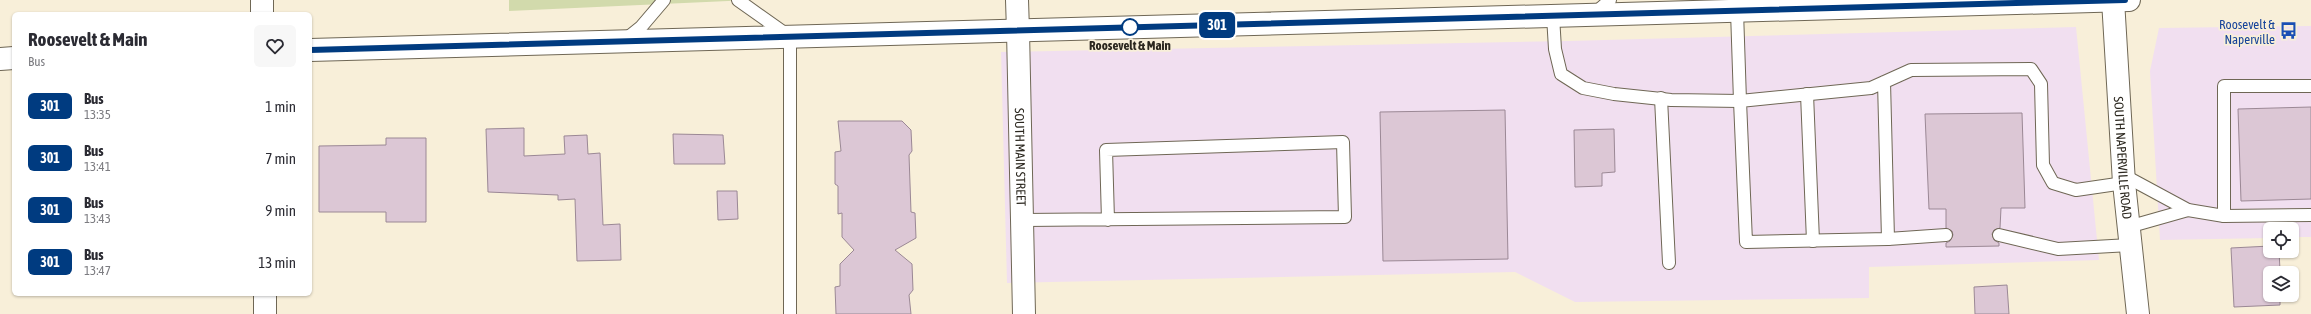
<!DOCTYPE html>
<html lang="en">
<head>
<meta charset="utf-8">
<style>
	body { margin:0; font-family:"Asap Condensed",sans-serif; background:#f7f7f7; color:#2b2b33; height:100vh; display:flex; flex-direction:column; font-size:15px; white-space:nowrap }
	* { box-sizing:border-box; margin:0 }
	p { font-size:13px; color:#7c7c81 }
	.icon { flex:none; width:22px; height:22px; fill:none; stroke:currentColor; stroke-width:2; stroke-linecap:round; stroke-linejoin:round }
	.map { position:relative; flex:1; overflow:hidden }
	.drawer { position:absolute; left:12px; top:12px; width:300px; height:284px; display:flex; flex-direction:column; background:#fff; border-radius:6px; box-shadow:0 1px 3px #0004 }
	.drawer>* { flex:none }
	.badge { padding:0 8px; border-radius:6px; font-size:14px; line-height:26px }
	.buttons { position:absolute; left:2263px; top:222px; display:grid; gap:8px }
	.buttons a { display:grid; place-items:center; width:36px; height:36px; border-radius:6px; background:#fff; box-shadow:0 1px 3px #0004; font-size:20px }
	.map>.badge { position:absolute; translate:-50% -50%; box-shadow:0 0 0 2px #fff }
	.round { display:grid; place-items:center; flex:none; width:42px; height:42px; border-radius:6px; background:#f7f7f7 }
	.head { display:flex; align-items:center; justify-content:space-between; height:68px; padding:0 16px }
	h1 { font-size:19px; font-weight:700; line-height:30px }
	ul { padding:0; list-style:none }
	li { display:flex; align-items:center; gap:12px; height:52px; padding:0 16px }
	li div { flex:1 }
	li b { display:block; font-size:15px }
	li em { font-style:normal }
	li .badge { min-width:44px; font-weight:700; text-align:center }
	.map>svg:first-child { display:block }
	.commercial { fill:#f1dff0 }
	.green { fill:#d2daac }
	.building { fill:#dcc7d5; stroke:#9b8895; fill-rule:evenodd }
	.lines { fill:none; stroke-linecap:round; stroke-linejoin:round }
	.lane-casing { stroke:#6f6755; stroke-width:14 }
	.street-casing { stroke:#6f6755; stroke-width:24 }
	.secondary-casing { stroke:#6f6755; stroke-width:24 }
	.primary-casing { stroke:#6f6755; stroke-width:24 }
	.lane { stroke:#fff; stroke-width:12 }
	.street { stroke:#fff; stroke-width:22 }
	.secondary { stroke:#fff; stroke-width:22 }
	.primary { stroke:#fff; stroke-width:22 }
	.line-casing { stroke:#fff; stroke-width:9 }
	.line { stroke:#003b80; stroke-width:6 }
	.stop-dot { fill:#fff; stroke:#003b80; stroke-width:2 }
	.labels { text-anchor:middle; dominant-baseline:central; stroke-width:3.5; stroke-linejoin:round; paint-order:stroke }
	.transit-label { font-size:13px; fill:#164399; stroke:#f8efd9; text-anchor:end }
	.stop-label { font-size:13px; font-weight:bold; fill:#2b271f; stroke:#f8efd9 }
	.street-label { font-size:13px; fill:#2b271f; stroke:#f8efd9 }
</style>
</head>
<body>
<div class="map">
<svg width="2311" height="314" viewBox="0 0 2311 314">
	<rect width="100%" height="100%" fill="#f8efd9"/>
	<g class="commercial">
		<polygon points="2311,26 2311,237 2292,237 2292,229 2270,229 2270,238 2160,240 2150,71 2159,28"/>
		<polygon points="2076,27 2099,260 1869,267 1869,298 1575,302 1515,272 1007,283 1001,52 1568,41"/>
	</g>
	<polygon class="green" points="509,0 750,0 509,11"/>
	<g class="building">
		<polygon points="2311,107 2311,199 2241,201 2238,109"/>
		<polygon points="1505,110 1508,259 1383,261 1380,112"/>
		<polygon points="2022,113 2025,208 2001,208 2000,228 1994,230 1992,234 1994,240 1999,243 1999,246 1946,247 1946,243 1950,241 1953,235 1952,231 1946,228 1946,209 1929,209 1925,114"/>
		<polygon points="838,121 902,121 911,130 912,151 909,155 911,212 915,213 916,238 895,250 912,264 913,290 909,295 911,314 836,314 835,287 840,286 840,264 854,250 842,237 842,213 838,214 838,186 835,184 835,152 841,151"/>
		<polygon points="524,128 524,156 565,154 564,136 587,135 588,154 600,153 603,225 620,224 621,260 577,261 575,199 558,200 558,195 488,192 486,129"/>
		<polygon points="1614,129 1615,172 1602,173 1602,186 1575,187 1574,130"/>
		<polygon points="673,134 723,135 725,164 674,164"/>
		<polygon points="386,138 426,138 426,222 386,222 386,212 319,212 319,146 386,145"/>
		<polygon points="717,191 737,191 738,219 718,220"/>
		<path d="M2270 246V251H2279L2280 270 2294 269 2296 295 2280 296V305L2234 307 2231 248ZM2270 273H2292V295H2270Z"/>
		<polygon points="2007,285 2009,314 1975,314 1974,287"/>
	</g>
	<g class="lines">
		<defs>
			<g id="lane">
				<polyline points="738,0 790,37 790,314"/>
				<polyline points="1594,14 1610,0"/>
				<polyline points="1553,16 1555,49 1561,74 1583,88 1614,94 1671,100 1740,101 1737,11"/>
				<polyline points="626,39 641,27 664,0"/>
				<polyline points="1884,82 1888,239 1746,242 1740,101 1871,88 1911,70 2031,69 2041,84 2043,165 2053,183 2076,190 2124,183"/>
				<polyline points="2311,86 2224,86 2224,216 2311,215"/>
				<polyline points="1807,94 1813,241"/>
				<polyline points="1661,98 1669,263"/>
				<polyline points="2125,176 2188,210 2224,216"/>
				<polyline points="1024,220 1345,217 1343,142 1106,150 1108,220"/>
				<polyline points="2128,227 2188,210"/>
				<polyline points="1999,235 2058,249 2130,245"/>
				<polyline points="1888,239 1946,235"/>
			</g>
			<g id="street">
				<polyline points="262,0 262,14"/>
				<path id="s1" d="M1018 31 1024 314"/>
				<polyline points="265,294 265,314"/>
			</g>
			<g id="secondary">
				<polyline points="1017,0 1018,31"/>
				<path id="s2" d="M2113 0 2124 183 2138 314"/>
			</g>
			<g id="primary">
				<polyline points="310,50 2129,0"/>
				<polyline points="0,59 14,58"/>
			</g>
		</defs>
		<use href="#lane" class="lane-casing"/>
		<use href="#street" class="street-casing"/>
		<use href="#secondary" class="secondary-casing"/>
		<use href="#primary" class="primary-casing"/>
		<use href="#lane" class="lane"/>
		<use href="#street" class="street"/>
		<use href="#secondary" class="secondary"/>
		<use href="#primary" class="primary"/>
	</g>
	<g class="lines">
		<defs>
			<polyline id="line" points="310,50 2125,0"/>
		</defs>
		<use href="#line" class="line-casing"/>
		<use href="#line" class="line"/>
	</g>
	<defs>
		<symbol id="bus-bare" viewBox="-9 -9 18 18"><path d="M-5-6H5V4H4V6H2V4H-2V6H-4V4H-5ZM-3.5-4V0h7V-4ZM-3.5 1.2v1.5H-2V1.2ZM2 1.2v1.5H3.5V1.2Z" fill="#1a4fb4" stroke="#f8efd9" stroke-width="2.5" paint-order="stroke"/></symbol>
	</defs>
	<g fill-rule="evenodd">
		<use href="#bus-bare" x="2276" y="18" width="25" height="25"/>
	</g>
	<circle class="stop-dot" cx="1130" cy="27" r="8"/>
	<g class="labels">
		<g class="transit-label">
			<text x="2275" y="24">Roosevelt &amp;<tspan x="2275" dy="15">Naperville</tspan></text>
		</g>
		<g class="stop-label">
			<text x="1130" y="45">Roosevelt &amp; Main</text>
		</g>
		<g class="street-label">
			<text stroke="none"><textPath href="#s1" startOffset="126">SOUTH MAIN STREET</textPath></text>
			<text stroke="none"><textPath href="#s2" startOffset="158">SOUTH NAPERVILLE ROAD</textPath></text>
		</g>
	</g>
</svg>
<div class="buttons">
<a><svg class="icon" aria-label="locate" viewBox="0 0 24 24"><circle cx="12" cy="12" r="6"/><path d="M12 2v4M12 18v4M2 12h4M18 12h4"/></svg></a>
<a><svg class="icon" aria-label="layers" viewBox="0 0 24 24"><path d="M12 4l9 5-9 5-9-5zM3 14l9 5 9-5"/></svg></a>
</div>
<b class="badge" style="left:1217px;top:25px;background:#003b80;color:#fff">301</b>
<section class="drawer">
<div class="head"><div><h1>Roosevelt &amp; Main</h1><p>Bus</p></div><a class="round"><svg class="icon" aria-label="heart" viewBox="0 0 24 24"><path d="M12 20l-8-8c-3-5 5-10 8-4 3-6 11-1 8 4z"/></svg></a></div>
<ul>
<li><span class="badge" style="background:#003b80;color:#fff">301</span><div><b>Bus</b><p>13:35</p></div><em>1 min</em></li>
<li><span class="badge" style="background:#003b80;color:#fff">301</span><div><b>Bus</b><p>13:41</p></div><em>7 min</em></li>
<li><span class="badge" style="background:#003b80;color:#fff">301</span><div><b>Bus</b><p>13:43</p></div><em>9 min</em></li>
<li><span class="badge" style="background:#003b80;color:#fff">301</span><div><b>Bus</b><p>13:47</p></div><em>13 min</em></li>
</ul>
</section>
</div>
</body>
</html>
